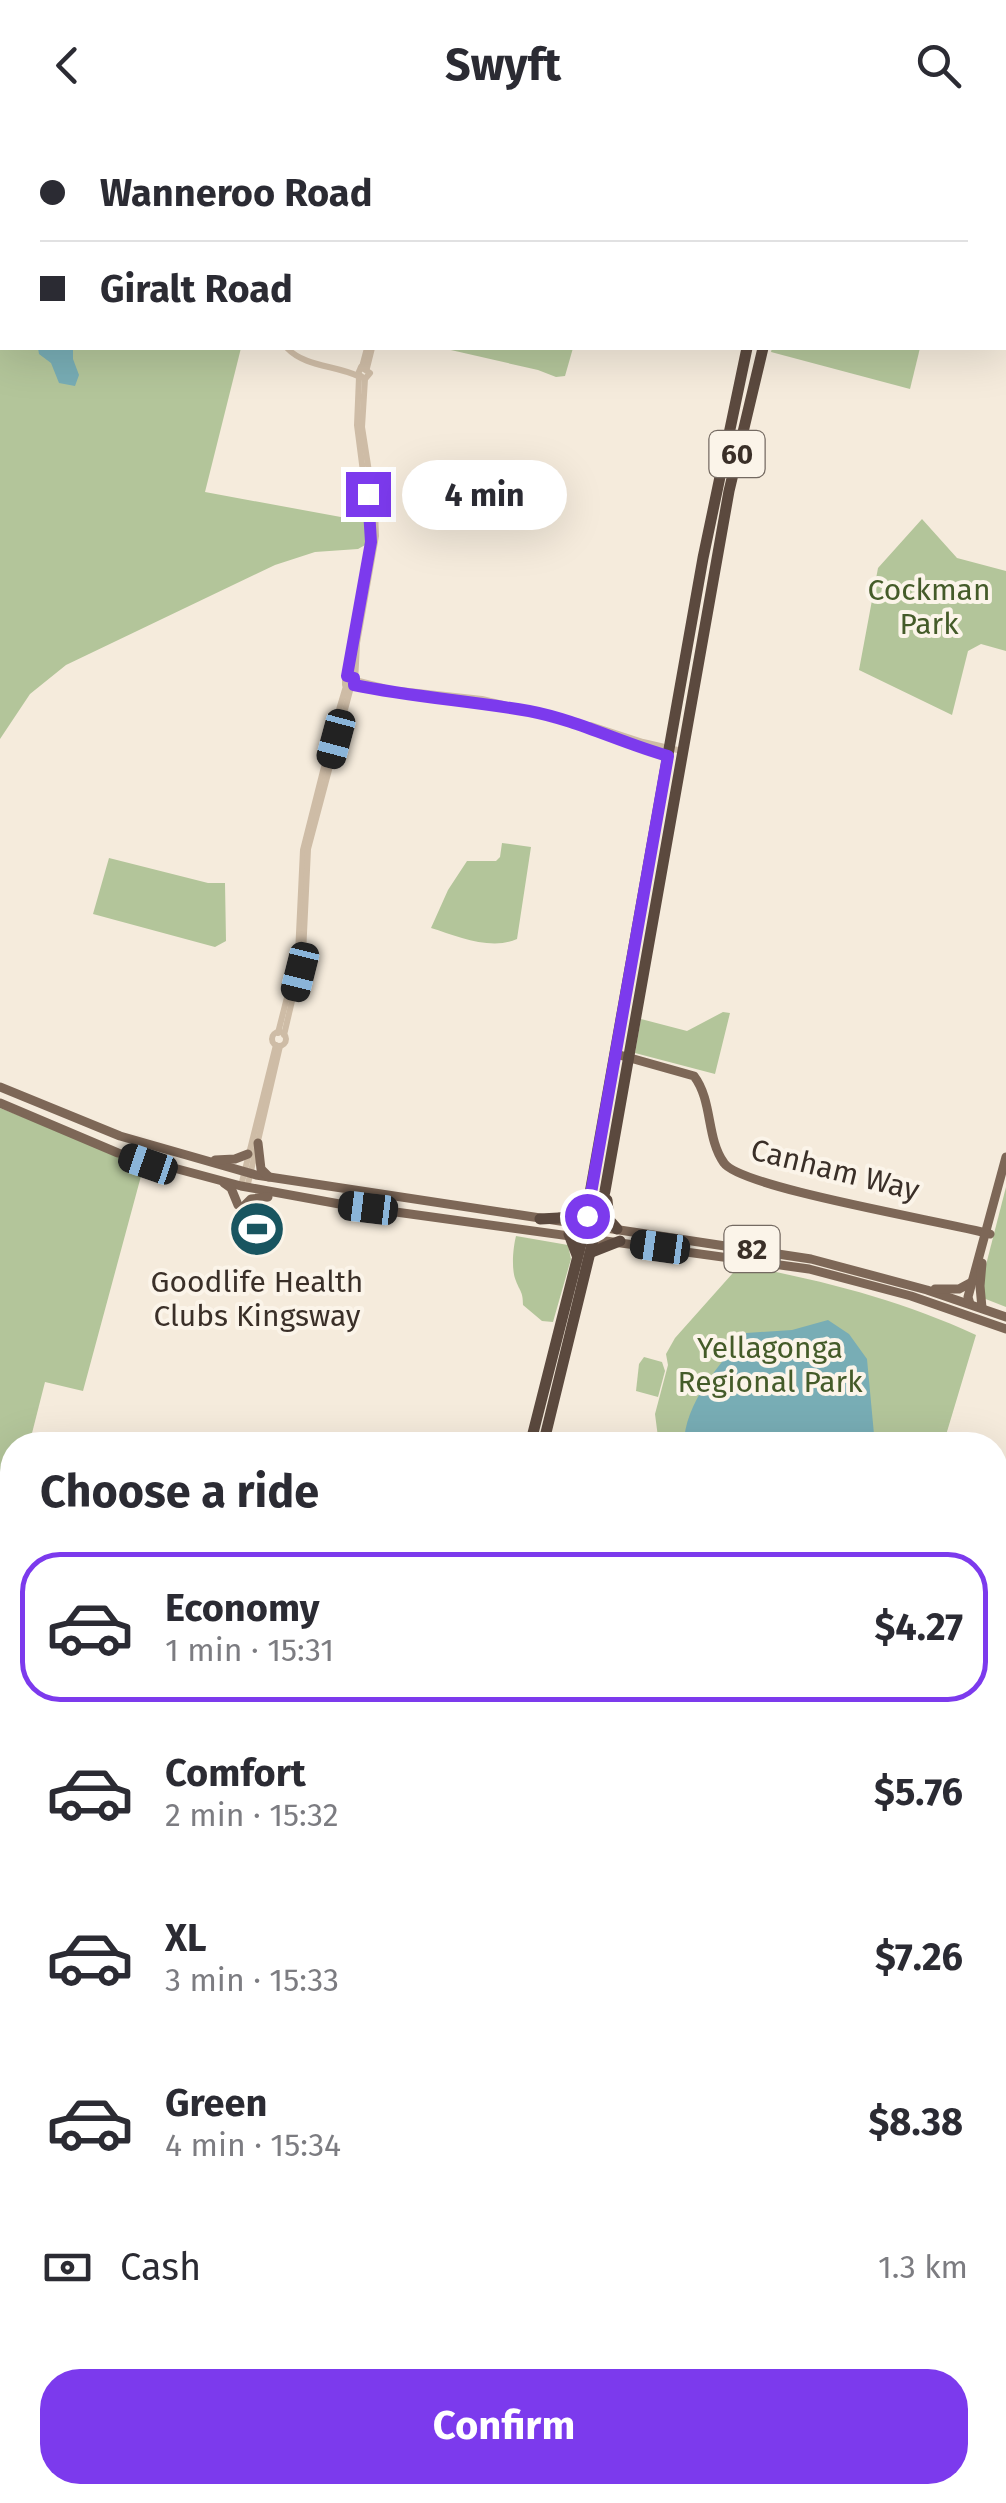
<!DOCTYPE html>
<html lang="en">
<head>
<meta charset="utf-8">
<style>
  body { margin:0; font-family:"Fira Sans",sans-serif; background:#f7f7f7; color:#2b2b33; height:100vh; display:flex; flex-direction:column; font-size:38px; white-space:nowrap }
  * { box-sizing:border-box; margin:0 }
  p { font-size:32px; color:#7c7c81 }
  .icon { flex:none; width:55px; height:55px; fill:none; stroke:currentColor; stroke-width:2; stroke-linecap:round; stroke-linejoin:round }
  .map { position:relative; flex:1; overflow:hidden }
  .panel { position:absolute; left:0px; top:1302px; width:1008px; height:1072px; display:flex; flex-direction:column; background:#fff; border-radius:40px 40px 0 0; box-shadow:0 10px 40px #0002 }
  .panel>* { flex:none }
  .top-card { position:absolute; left:0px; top:0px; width:1008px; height:220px; box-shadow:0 10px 40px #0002; display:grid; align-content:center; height:220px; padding:0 40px; background:#fff }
  .end { position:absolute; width:45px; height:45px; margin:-22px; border:12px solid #7c3aed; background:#fff; box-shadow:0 0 0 5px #fff }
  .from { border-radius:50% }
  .bubble { position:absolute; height:70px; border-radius:35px; background:#fff; box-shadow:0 10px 40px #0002; font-size:32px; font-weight:700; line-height:70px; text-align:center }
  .car { position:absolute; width:30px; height:60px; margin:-30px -15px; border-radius:12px; box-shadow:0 0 8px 2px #0007; background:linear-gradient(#222 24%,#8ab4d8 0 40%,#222 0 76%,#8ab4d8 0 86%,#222 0) }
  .top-card b { display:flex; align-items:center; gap:35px; height:95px; font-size:38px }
  .top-card b+b { border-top:2px solid #e1e1e2 }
  .top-card i { width:25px; height:25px; background:#2b2b33 }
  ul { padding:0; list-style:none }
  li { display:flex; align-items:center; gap:30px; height:150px; margin:0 20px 15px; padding:0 20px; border:5px solid transparent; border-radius:40px }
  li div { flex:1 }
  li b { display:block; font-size:38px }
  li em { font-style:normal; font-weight:700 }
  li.active { border-color:#7c3aed }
  li>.icon { width:90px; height:90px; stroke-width:1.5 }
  h2 { padding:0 40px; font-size:45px; line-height:120px }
  .pay { display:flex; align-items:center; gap:25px; height:110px; padding:0 40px; font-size:38px }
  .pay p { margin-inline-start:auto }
  .primary-button { display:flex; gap:20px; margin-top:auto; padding:20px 40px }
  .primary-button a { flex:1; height:115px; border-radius:40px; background:#7c3aed; color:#fff; font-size:40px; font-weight:700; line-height:115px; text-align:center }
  header { display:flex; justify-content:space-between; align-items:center; height:130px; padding:0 40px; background:#fff; font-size:45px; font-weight:700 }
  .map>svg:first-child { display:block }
</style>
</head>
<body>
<header><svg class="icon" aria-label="back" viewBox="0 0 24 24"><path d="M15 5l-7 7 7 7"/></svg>Swyft<svg class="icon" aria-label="search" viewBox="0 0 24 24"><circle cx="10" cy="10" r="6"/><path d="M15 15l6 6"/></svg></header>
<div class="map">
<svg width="1006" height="2373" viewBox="0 0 1006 2373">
  <rect width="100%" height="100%" fill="#f5ebdc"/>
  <g fill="#b3c59a">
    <polygon points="0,114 2,218 241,218 205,362 368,392 367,414 358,419 315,422 275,435 66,535 30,564 0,609"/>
    <polygon points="442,218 573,218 565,246 556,247 538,240"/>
    <polygon points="772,218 920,218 910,259 771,222"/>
    <polygon points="922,389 957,428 1006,441 1006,521 981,514 968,521 952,585 859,540 878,438"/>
    <path d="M502,713L531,717L517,809C491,821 457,806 431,798L448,760L467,731H496L500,727Z"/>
    <polygon points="109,728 208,753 225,753 226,811 215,817 93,784"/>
    <polygon points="723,882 730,883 715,944 635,923 641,889 687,901"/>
    <polygon points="0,978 144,1035 83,1261 45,1252 29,1315 12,1315 12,1384 0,1435"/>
    <polygon points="1006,1057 1006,1177 978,1166"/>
    <path d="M516,1106L568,1115L571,1129L553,1192L542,1191L523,1175C523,1161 520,1162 516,1151C511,1140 513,1118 516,1106Z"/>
    <path d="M740,1135C821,1150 901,1170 976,1205L943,1315H659L655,1284L668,1235L666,1224L675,1208Z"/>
    <polygon points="644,1227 662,1232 665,1241 658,1267 636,1261 639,1234"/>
    <polygon points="995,1431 1006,1437 1006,2373 612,2373 610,2363 995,2362"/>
    <polygon points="0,2110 12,2113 12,2164 0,2215"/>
  </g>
  <g fill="#78adb5">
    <polygon points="38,218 73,218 73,229 79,245 75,256 59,253 51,233 39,224"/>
    <path d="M828,1190L849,1204L867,1229L875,1315H684C684,1273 720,1234 746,1203L792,1200Z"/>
    <polygon points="995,1821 1006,1836 1006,2031 995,2034"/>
    <polygon points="791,2363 952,2363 958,2373 803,2373"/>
  </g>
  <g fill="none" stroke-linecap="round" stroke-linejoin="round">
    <g stroke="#cebca6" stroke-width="6">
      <polyline points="0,102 2,103"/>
      <path d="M287,218C305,237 335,235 358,246"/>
      <polyline points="362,237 367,218"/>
      <polyline points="367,238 372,218"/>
      <polyline points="347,546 371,404 357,295 359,247"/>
      <polyline points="354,547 345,547 345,555 351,557 355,553 357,513 376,406 375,380 362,297 365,249 370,243 361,237 358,244 365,249"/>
      <polyline points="355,550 383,557"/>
      <path d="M354,555C412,567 472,570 530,582C578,591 622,615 670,626"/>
      <polyline points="400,560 482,569 516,577"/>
      <polyline points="335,593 346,556"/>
      <polyline points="591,595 643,612 682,621"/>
      <circle cx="279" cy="909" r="7"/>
      <polyline points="278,903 298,824 303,720 327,625"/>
      <polyline points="284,905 303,824 308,719 351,557"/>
      <polyline points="241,1056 276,915"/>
      <polyline points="247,1058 280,916"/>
      <polyline points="0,1980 12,1983"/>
      <polyline points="0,2242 12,2192"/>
      <polyline points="0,2258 12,2276"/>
      <polyline points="80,2362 89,2373"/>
    </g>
    <g stroke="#7d6757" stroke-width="9">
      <polyline points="454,0 455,2"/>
      <polyline points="467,0 468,2"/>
      <polyline points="905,0 913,2"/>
      <polyline points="975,0 986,2"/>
      <polyline points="1005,8 1006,8"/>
      <polyline points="1005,29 1006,29"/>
      <path d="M616,924L694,946C713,971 706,1008 724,1033C741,1058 947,1092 990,1104"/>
      <polyline points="0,957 120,1006 256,1045 811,1129 927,1160 1006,1187"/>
      <polyline points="0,973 118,1023 241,1056 345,1075 809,1139 911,1166 1006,1199"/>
      <polyline points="258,1013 261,1039 269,1047"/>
      <polyline points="215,1030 235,1029 248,1024"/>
      <polyline points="224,1053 231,1058 238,1075"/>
      <polyline points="244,1076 251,1069 268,1067"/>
      <polyline points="935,1159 959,1159 972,1152"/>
      <polyline points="970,1174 968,1167 1006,1027"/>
      <polyline points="982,1178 980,1156 982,1133"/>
      <polyline points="0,1555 12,1559"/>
    </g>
    <g stroke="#5b493e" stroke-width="11">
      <polyline points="804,2 804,0"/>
      <polyline points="818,2 818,0"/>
      <polyline points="607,1070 609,1090 617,1099"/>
      <polyline points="540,1089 559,1088 588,1081"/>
      <polyline points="569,1104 577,1125"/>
      <polyline points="592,1122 620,1111"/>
      <polyline points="530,1315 581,1114 703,428 747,218"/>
      <polyline points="543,1315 605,1061 729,361 763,218"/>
      <polyline points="376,2362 378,2373"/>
      <polyline points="391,2362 393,2373"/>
    </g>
  </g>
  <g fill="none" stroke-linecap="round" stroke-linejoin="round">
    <path stroke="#7c3aed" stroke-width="12" d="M368,364L371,412L347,546L354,548V555C412,567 471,571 529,581C577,590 621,613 668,626L587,1086"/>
  </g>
  <defs>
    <g id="stadium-disc" transform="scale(2.875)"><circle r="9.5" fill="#195560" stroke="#fbf4e9"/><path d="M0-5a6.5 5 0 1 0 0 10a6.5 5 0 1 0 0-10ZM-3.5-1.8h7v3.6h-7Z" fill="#fff"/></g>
  </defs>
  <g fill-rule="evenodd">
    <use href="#stadium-disc" x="257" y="1099"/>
  </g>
  <g text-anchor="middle" stroke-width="8" stroke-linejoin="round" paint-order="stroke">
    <g fill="#fbf4e9" stroke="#746a62" stroke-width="2.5">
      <rect x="709.5" y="301" width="55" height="46" rx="8"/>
      <rect x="724.5" y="1096" width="55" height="46" rx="8"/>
    </g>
    <g font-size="28" font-weight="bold" fill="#3a2f28">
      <text x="737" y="334">60</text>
      <text x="752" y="1129">82</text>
    </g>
    <g font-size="30" fill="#445b29" stroke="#fbf4e9">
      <text x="929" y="470">Cockman<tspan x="929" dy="34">Park</tspan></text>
      <text x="770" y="1228">Yellagonga<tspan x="770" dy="34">Regional Park</tspan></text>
    </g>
    <g font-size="30" fill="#3a2f28" stroke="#fbf4e9">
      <text transform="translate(835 1040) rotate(14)" y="10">Canham Way</text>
    </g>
    <g font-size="30" fill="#3a2f28" stroke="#fbf4e9">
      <text x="257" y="1162">Goodlife Health<tspan x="257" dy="34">Clubs Kingsway</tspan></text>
    </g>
  </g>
</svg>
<i class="end from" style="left:587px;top:1086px"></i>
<i class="end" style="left:368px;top:364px"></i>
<div class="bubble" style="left:402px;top:330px;width:165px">4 min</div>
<i class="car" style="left:336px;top:609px;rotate:195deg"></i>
<i class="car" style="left:300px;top:842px;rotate:194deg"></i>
<i class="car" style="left:148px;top:1034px;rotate:289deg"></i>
<i class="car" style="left:368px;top:1078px;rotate:277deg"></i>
<i class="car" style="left:660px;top:1117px;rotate:278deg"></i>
<div class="top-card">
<b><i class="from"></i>Wanneroo Road</b>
<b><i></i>Giralt Road</b>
</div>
<section class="panel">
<h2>Choose a ride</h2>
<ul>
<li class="active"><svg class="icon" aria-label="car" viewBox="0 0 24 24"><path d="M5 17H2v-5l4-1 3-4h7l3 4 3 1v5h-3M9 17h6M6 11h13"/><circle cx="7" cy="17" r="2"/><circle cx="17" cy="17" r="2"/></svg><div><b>Economy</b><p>1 min · 15:31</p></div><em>$4.27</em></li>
<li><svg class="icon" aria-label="car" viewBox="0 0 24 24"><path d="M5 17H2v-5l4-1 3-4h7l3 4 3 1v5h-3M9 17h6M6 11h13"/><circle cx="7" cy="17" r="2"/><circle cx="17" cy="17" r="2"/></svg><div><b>Comfort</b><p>2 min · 15:32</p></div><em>$5.76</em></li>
<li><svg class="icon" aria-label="car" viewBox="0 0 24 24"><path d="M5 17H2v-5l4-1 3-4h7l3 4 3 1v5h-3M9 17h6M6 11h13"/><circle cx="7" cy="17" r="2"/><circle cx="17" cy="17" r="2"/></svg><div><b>XL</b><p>3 min · 15:33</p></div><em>$7.26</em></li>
<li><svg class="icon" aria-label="car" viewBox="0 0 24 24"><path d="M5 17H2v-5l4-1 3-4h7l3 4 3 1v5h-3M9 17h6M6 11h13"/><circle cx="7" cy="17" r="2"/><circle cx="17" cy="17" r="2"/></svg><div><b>Green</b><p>4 min · 15:34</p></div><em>$8.38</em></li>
</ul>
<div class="pay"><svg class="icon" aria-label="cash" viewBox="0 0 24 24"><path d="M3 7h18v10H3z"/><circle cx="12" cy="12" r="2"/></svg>Cash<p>1.3 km</p></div>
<div class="primary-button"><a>Confirm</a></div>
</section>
</div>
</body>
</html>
